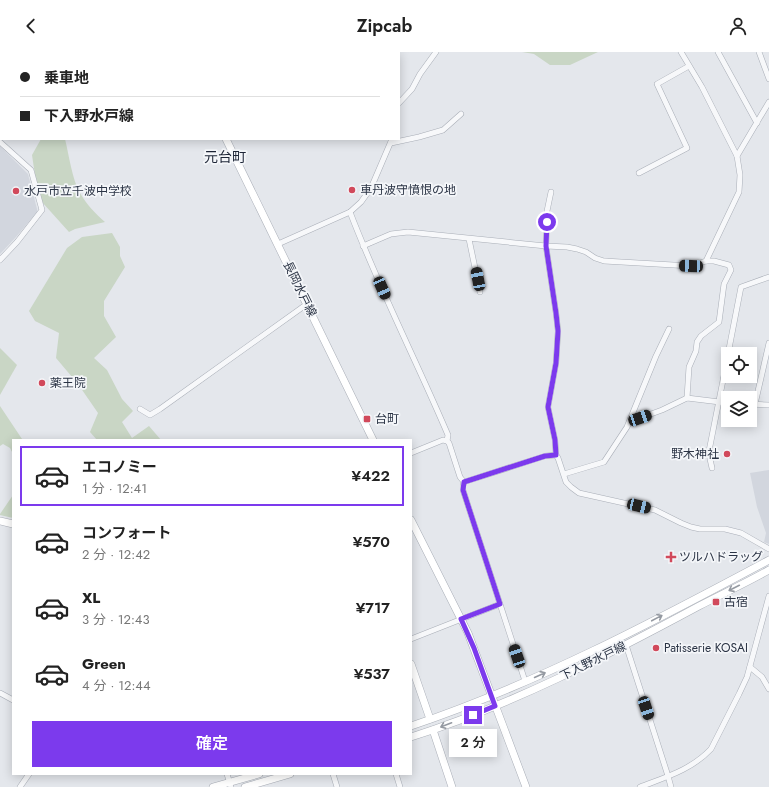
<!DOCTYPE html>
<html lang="ja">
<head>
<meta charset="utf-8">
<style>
  body { margin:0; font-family:Jost,"Noto Sans JP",sans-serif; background:#f6f6f6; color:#222; height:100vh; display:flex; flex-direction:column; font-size:15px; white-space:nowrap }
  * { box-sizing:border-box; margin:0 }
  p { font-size:13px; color:#767676 }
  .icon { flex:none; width:22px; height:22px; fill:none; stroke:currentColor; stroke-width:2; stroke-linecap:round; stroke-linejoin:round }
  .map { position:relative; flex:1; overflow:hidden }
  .drawer { position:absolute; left:12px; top:387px; width:400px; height:336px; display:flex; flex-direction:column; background:#fff; border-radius:0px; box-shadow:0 2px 10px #0003 }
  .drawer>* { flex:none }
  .top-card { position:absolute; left:0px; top:0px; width:400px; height:88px; box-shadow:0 2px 10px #0003; display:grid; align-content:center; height:88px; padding:0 20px; background:#fff }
  .fabs { position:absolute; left:721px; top:295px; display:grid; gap:8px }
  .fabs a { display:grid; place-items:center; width:36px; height:36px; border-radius:0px; background:#fff; box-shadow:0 2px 10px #0003; font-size:20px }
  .end { position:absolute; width:18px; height:18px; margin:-9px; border:5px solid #7c3aed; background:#fff; box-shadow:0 0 0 2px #fff }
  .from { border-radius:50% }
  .bubble { position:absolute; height:28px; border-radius:0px; background:#fff; box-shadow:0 2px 10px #0003; font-size:13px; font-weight:600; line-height:28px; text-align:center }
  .car { position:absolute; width:12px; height:24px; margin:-12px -6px; border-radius:5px; box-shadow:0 0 3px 1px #0007; background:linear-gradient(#222 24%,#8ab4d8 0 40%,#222 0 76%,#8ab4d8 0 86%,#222 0) }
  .top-card b { display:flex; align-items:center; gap:14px; height:38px; font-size:15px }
  .top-card b+b { border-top:1px solid #e0e0e0 }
  .top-card i { width:10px; height:10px; background:#222 }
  ul { padding:7px 0 0; list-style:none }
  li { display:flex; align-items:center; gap:12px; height:60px; margin:0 8px 6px; padding:0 12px; border:2px solid transparent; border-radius:0px }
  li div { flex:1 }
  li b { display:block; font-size:15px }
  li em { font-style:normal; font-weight:600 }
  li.on { border-color:#7c3aed }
  li>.icon { width:36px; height:36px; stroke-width:1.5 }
  .cta { display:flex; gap:8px; margin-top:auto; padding:8px 20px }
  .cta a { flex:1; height:46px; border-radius:0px; background:#7c3aed; color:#fff; font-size:16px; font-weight:600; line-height:46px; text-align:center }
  header { display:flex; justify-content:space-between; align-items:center; height:52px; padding:0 20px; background:#fff; font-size:18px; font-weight:600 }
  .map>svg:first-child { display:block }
</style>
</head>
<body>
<header><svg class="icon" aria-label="back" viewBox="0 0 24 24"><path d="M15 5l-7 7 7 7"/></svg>Zipcab<svg class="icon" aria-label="person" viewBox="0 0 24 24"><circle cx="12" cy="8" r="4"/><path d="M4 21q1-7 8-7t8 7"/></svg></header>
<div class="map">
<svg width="769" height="735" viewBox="0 0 769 735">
  <rect width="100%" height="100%" fill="#e4e7ec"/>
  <g fill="#d2d6de">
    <polygon points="0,94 28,122 37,157 37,160 16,185 0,202"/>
    <polygon points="769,418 769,492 764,490 766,481 757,455 750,421"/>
  </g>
  <g fill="#c9d6c5">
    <polygon points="522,0 598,0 570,13 550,13 534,2"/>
    <path d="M41,87H65C69,103 72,127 80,141C86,152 96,162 105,170L75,177L69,180L42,150L36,130L32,103Z"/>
    <polygon points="112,181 120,195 120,204 125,215 104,249 104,264 116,285 94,306 107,318 122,347 133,359 122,370 132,386 149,374 161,388 97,388 90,380 98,361 78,332 56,306 59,281 35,269 29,259 67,196 82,185"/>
    <polygon points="0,296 17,313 0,343"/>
    <polygon points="0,354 22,387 26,388 13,388 13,402 10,396 3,392 0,394"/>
    <polygon points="13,443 13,466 0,463 0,462"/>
  </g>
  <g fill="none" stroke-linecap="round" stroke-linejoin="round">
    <g stroke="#a9aeb7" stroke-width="6">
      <g id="street">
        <polyline points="681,0 702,35 737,104 740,123 739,140 706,209"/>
        <polyline points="718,0 757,71"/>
        <polyline points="759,0 769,27"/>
        <polyline points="399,51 412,37 420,22 436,0"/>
        <polyline points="0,90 31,118 42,158 17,190 0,208"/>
        <polyline points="391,91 419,85 443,78 461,62"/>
        <polyline points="737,104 769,50"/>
        <polyline points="639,121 687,96 657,32 689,14"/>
        <polyline points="551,140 547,159 546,194 556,261 558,279 556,311 548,355 555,388 556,403"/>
        <path d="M350,160C379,236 416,308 448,383L447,389"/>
        <polyline points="469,187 480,240"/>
        <polyline points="278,192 350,160 361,150 371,136 392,87"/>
        <polyline points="363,194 391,182 408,180 546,194 567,195 577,197 586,200 595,206 604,209 691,214 706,209 714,209 729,213 731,218 724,232 719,270 701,284 697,290 696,299 689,315 687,346"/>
        <polyline points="728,302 741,235 769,225"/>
        <polyline points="750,352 769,353"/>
        <polyline points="755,352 769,291"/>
        <polyline points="140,357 150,363 160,357 307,252"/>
        <polyline points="631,367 640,366 662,358 687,346 728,351"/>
        <polyline points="411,401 443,388 447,389 449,391 460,425 464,430 545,404 556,403 558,406 566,430 571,435 579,441 655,458 681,471 691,475 700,477 725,477 741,481 769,497"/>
        <polyline points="712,416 710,407 709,399 728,303"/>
        <polyline points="564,422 604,410 627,375 656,304 669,277"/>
        <polyline points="464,430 463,434 463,438 525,629"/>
        <polyline points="411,587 500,552"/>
        <polyline points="626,593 668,724 671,735"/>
        <polyline points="750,615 762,625 769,637"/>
        <polyline points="0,641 13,648"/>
        <polyline points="227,722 231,735"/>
        <polyline points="333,722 337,735"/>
        <polyline points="396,722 400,735"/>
        <polyline points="20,735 29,722"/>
        <path d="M640,735C666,725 691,718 711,697L739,642L747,625L769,544"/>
      </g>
    </g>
    <g stroke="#a9aeb7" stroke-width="8">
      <g id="secondary">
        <polyline points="183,0 184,1"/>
        <polyline points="226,87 373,388"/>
        <polyline points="411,468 468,581 526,735"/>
        <polyline points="0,469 13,472"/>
        <polyline points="411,612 430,667"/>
        <path d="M411,674C536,632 653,570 769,508"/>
        <polyline points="433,678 452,735"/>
        <path d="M411,685C512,653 606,604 699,554C722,542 746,531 769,518"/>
        <polyline points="213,735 259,722"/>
        <polyline points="245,735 290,722"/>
      </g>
    </g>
    <use href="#street" stroke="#f7f8fa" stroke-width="5"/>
    <use href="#secondary" stroke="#fff" stroke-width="7"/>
  </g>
  <defs><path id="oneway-shaft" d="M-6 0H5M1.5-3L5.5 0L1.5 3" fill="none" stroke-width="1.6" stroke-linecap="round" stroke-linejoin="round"/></defs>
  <g stroke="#959aa2">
    <use href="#oneway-shaft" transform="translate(734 536) rotate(153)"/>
    <use href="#oneway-shaft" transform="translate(657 566) rotate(-28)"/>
    <use href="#oneway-shaft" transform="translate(540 623) rotate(-24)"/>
    <use href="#oneway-shaft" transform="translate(446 673) rotate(159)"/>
  </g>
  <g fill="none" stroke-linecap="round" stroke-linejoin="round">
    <polyline stroke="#7c3aed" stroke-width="5" points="473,663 495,654 474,596 461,567 500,552 463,438 464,430 545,404 556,403 555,388 548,355 556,311 558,279 556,261 546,194 547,170"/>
  </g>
  <g fill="#d1495b" stroke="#f4f6f9" stroke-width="1.5">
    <circle cx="352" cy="138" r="4"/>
    <circle cx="16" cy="139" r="4"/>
    <circle cx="42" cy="331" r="4"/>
    <rect x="363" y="363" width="8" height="8" rx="2"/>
    <circle cx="727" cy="402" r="4"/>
    <path d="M669 499h4v4h4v4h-4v4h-4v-4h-4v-4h4z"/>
    <rect x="712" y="546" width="8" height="8" rx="2"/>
    <circle cx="656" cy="596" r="4"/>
  </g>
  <g text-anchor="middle" stroke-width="3.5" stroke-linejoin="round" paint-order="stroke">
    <g font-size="12" fill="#2b3445" stroke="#f4f6f9" text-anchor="start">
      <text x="360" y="142">車丹波守憤恨の地</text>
      <text x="24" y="143">水戸市立千波中学校</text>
      <text x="50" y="335">薬王院</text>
      <text x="375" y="371">台町</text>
      <text x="719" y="406" text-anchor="end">野木神社</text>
      <text x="679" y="509">ツルハドラッグ</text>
      <text x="724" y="554">古宿</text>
      <text x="664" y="600">Patisserie KOSAI</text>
    </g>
    <g font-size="12" fill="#2b3445" stroke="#f4f6f9">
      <text transform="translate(300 237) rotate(64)" y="4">長岡水戸線</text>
      <text transform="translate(593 609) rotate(-26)" y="4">下入野水戸線</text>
    </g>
    <g font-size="14" fill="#1d2536" stroke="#f4f6f9">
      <text x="225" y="110">元台町</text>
    </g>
  </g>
</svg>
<div class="fabs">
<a><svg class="icon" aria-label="locate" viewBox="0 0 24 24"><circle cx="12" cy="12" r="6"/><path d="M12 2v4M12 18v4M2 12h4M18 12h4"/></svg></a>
<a><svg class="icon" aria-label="layers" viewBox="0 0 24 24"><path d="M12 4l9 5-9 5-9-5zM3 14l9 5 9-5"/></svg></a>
</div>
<i class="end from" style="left:547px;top:170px"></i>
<i class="end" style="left:473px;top:663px"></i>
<div class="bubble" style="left:449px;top:677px;width:48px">2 分</div>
<i class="car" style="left:691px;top:214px;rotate:272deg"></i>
<i class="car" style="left:478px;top:227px;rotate:349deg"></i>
<i class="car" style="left:382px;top:236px;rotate:156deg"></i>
<i class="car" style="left:640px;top:366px;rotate:71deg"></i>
<i class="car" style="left:639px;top:454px;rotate:103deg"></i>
<i class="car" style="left:517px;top:604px;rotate:341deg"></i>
<i class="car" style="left:646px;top:656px;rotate:162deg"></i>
<div class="top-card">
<b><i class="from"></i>乗車地</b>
<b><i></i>下入野水戸線</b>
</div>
<section class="drawer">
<ul>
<li class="on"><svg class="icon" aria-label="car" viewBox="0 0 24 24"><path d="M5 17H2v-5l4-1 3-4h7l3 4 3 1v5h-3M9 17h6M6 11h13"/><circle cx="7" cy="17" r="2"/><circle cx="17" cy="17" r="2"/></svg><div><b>エコノミー</b><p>1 分 · 12:41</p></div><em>¥422</em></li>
<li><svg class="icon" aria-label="car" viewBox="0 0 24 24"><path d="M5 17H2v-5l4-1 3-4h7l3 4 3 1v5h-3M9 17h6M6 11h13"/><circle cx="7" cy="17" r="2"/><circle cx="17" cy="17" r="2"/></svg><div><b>コンフォート</b><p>2 分 · 12:42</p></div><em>¥570</em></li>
<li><svg class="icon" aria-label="car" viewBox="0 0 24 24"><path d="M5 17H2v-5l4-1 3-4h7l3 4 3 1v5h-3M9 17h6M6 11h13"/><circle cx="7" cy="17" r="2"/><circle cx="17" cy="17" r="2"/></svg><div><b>XL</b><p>3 分 · 12:43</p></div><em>¥717</em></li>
<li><svg class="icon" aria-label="car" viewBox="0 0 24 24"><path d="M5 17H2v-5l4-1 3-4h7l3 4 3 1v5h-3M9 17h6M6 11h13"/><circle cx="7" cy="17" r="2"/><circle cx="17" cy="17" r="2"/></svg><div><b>Green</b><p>4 分 · 12:44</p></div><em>¥537</em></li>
</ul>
<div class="cta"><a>確定</a></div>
</section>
</div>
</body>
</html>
